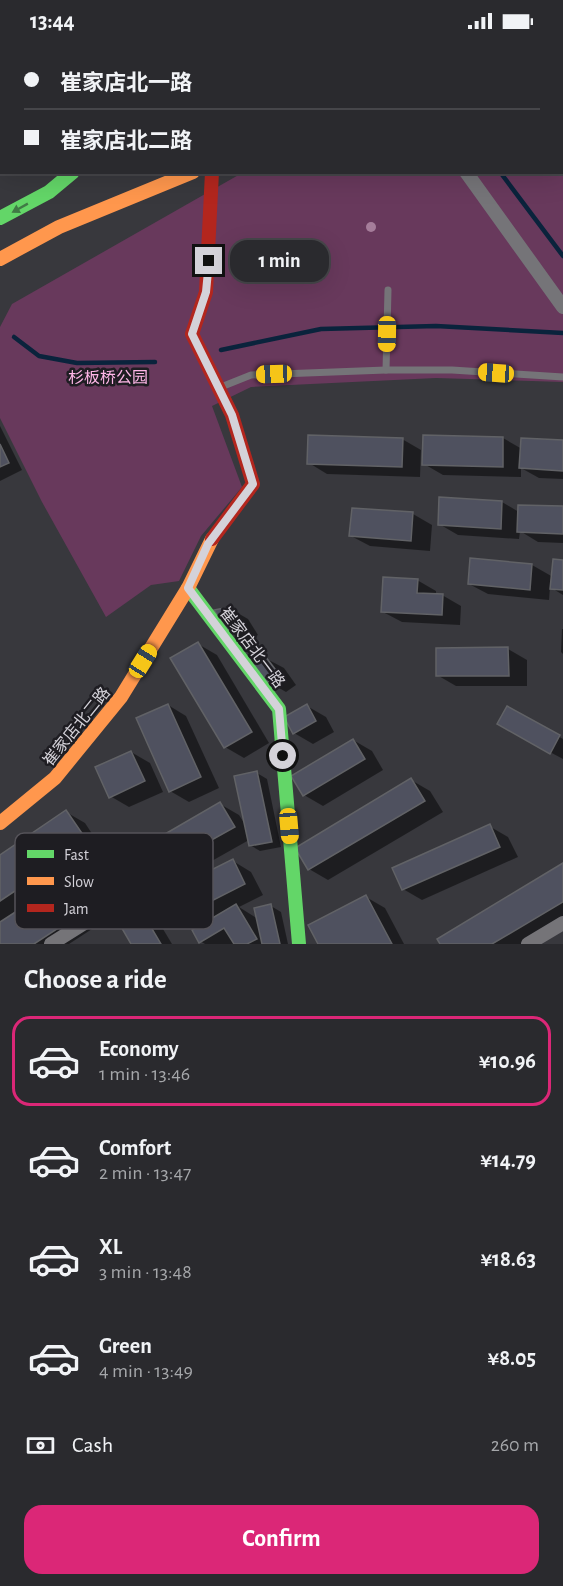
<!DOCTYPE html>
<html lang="en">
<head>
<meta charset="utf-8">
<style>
  body { margin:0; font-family:"Alegreya Sans","Noto Sans SC",sans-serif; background:#36363a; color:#f1f3f6; height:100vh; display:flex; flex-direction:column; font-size:22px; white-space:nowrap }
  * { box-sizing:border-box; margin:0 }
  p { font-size:20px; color:#a5a7aa }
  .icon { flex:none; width:33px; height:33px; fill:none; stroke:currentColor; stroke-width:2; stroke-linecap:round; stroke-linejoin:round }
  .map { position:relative; height:902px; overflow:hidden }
  .drawer { display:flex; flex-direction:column; background:#2a2a2e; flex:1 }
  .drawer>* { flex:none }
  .guide { position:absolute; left:0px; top:0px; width:564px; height:132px; box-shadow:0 6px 24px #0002,0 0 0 2px #46464a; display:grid; align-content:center; height:132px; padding:0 24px; background:#2a2a2e }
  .end { position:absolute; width:27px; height:27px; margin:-14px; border:8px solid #d4d2d9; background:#111; box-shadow:0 0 0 3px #111 }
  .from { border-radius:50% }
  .bubble { position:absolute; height:42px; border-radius:18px; background:#2a2a2e; box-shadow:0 6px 24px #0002,0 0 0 2px #46464a; font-size:20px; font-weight:600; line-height:42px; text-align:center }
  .car { position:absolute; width:18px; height:36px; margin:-18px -9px; border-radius:8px; box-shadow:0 0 4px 2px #0007; background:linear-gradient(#f5c518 24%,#345 0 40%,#f5c518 0 76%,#345 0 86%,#f5c518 0) }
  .guide b { display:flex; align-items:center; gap:21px; height:57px; font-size:22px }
  .guide b+b { border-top:2px solid #46464a }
  .guide i { width:15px; height:15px; background:#f1f3f6 }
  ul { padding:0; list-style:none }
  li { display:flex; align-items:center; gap:18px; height:90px; margin:0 12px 9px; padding:0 12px; border:3px solid transparent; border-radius:18px }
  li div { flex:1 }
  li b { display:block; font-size:22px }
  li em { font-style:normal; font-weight:600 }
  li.on { border-color:#db2777 }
  li>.icon { width:54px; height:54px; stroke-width:1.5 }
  h2 { padding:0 24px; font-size:27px; line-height:72px }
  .pay { display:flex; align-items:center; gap:15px; height:66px; padding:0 24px; font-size:22px }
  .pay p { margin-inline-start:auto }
  .primary-button { display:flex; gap:12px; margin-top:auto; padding:12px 24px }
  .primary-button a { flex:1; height:69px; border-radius:18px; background:#db2777; color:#fff; font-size:24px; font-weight:600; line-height:69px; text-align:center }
  .status { display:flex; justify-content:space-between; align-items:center; height:42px; padding:0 30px; background:#2a2a2e; direction:ltr }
  .status svg { height:16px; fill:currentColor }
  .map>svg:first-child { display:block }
</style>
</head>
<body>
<div class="status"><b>13:44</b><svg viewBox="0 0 49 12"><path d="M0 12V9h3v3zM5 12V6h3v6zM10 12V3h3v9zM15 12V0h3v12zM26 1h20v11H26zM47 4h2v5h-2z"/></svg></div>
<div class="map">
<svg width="563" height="902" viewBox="0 0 563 902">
  <rect width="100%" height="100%" fill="#38383d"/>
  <polygon fill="#68395c" points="469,0 563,0 563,340 436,336 251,345 212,364 242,445 201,494 179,539 151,543 106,575 42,460 0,376 0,285 12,262 242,131 562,130 562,2 467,1"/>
  <g fill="#0007">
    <polygon points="0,384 22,428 0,439"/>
    <polygon points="425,394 503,396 522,407 563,400 563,437 539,436 521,426 521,435 443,433 424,422"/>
    <polygon points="402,397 421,408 420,435 327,432 309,421"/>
    <polygon points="502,460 519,470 563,466 563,501 538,500 520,489 519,497 458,493 439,482"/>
    <polygon points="413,472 432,483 430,509 370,504 351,494"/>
    <polygon points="563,520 563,553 550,545 549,558 488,552 469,542 532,523 553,535"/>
    <polygon points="417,538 436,549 436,553 442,553 461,564 460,583 402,580 383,570"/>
    <polygon points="229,566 248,577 258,593 247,599 228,588"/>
    <polygon points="562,587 563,587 563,612 561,610"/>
    <polygon points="198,602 217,613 269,701 244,716 225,705"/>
    <polygon points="508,607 527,618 527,644 456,644 437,633"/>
    <polygon points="265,616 284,626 296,643 286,650 267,639"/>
    <polygon points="168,663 186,674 219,746 189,760 170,749"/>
    <polygon points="307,664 326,675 334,690 313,702 294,691"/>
    <polygon points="508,666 563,697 563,717 518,693"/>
    <polygon points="353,698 372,709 383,728 323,764 304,753"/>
    <polygon points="131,710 150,721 163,750 129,765 110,754"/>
    <polygon points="257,731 267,737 281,805 260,809 250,803 249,798 194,829 175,818 220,762 239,773 246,784"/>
    <polygon points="411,738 430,749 443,770 328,838 309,827 297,806"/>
    <polygon points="66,770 85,781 106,813 114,808 133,818 152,848 69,902 0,902 0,815"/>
    <polygon points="489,784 508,795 518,815 422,858 403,847"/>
    <polygon points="233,819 251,830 263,853 239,865 258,877 271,864 281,870 288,902 205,902 200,899 202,884 183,873"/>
    <polygon points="563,823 563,881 528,902 442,902"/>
    <polygon points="366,855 385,866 404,902 320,902"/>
    <polygon points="142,871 160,882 172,902 133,902"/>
  </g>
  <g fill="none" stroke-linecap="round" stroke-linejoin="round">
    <g stroke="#0a233c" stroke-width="4.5">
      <polyline points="500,130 563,214"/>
      <polyline points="14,295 39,314 77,321 155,320"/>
      <polyline points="221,308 321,287 436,284 563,291"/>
    </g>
  </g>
  <g fill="#4f515f" stroke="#616266" stroke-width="1.5">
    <polygon points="308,393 403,396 402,425 307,422"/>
    <polygon points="423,393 503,395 503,425 422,423"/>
    <polygon points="521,396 563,398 563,429 519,426"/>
    <polygon points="0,402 9,421 0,425"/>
    <polygon points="439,455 502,459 501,487 438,483"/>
    <polygon points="518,463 563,464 563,492 517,490"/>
    <polygon points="352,466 413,470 411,499 349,494"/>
    <polygon points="470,516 532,522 530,548 468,542"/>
    <polygon points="553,517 563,518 563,548 550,547"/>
    <polygon points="383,535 418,537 417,551 443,552 442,573 381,570"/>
    <polygon points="229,565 240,582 227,589 214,568"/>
    <polygon points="198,600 252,690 224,706 170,616"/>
    <polygon points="508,605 509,634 436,634 436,606"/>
    <polygon points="265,614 279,632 266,641 253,623"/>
    <polygon points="168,662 201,735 169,750 136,676"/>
    <polygon points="307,662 316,679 293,692 284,675"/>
    <polygon points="507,664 560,693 550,712 497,682"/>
    <polygon points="353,697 365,717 303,754 291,734"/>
    <polygon points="131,709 145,739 109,756 95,725"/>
    <polygon points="257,729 272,800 249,804 234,734"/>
    <polygon points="411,736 425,759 308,828 295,806"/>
    <polygon points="220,760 235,785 174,819 153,799"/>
    <polygon points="66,768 88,800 0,859 0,813"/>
    <polygon points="490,782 500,805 402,848 392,826"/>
    <polygon points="114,806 135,836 34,902 0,902 0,880"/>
    <polygon points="233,817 245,842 182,874 169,849"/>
    <polygon points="563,821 563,860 492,902 440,902 437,897"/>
    <polygon points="366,853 392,902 318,902 308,883"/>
    <polygon points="236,862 257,897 247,902 234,902 224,886 199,901 192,888"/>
    <polygon points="271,862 280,902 262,902 254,866"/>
    <polygon points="142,870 161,902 131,902 120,883"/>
  </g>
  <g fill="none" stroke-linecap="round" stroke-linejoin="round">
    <g stroke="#757478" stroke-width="7">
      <polyline points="386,328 388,248"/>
      <polyline points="221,345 251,333 386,328 452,328 563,335"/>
    </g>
    <g stroke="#757478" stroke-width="14">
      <polyline points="466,130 563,265"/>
      <polyline points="51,902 164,831"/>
      <polyline points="528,902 563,881"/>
    </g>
    <g stroke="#63d668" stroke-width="14">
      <polyline points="0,176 49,150 73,130"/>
      <polyline points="188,546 279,667 299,902"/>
    </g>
    <g stroke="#ff974d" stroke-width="14">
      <polyline points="258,2 260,0"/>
      <polyline points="321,2 323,0"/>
      <polyline points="0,217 59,185 193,130"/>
      <polyline points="0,781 55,736 121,655 188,546 212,497"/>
    </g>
    <g stroke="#b3261e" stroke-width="14">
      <polyline points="380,2 382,0"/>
      <polyline points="428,2 431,0"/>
      <polyline points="212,497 253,442 232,373 192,292 206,250 212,130"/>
    </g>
  </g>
  <circle fill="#a57d9a" cx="371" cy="185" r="5"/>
  <defs><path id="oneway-solid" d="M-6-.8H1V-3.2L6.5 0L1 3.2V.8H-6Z" transform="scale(1.5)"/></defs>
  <use fill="#407a45" href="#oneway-solid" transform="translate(20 166) rotate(151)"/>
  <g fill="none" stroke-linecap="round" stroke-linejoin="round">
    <polyline stroke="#d4d2d9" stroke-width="8" points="209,219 206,250 192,292 232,373 253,442 208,502 188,546 279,667 283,714"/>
  </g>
  <g text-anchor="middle" stroke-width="5" stroke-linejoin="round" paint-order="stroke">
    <g font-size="16" fill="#feb6e7" stroke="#1e1d22">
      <text x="108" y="341">杉板桥公园</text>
    </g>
    <g font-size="16" fill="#d4d2d9" stroke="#1e1d22">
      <text transform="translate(253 605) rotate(53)" y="6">崔家店北一路</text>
      <text transform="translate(76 684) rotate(-51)" y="6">崔家店北二路</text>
    </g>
  </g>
  <rect x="15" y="791" width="198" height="96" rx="9" fill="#1e1d22" stroke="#555359" stroke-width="1.5"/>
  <rect x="27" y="808" width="27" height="8" fill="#63d668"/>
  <rect x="27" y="835" width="27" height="8" fill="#ff974d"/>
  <rect x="27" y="862" width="27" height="8" fill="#b3261e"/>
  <g font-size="16" fill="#d4d2d9">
    <text x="64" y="818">Fast</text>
    <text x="64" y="845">Slow</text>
    <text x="64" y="872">Jam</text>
  </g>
</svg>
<i class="end from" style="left:283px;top:714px"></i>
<i class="end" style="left:209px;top:219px"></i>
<div class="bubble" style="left:230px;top:198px;width:99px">1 min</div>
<i class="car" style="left:387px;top:292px;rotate:181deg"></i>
<i class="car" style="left:496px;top:331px;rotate:274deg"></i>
<i class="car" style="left:274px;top:332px;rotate:268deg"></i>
<i class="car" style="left:143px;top:619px;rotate:32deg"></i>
<i class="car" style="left:289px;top:784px;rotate:175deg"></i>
<div class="guide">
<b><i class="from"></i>崔家店北一路</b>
<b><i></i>崔家店北二路</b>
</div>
</div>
<section class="drawer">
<h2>Choose a ride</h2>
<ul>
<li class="on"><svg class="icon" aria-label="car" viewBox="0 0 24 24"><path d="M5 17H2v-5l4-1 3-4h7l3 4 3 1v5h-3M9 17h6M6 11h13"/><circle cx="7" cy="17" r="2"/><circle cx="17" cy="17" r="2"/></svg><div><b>Economy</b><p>1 min · 13:46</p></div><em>¥10.96</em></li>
<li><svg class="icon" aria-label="car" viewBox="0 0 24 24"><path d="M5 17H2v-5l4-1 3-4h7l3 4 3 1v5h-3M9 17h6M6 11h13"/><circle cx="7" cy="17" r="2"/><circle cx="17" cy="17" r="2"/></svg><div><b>Comfort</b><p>2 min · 13:47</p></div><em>¥14.79</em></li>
<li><svg class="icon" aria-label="car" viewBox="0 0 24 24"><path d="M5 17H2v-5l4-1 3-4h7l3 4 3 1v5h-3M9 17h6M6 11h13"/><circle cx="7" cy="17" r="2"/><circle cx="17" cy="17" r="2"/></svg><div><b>XL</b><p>3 min · 13:48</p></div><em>¥18.63</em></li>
<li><svg class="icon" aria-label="car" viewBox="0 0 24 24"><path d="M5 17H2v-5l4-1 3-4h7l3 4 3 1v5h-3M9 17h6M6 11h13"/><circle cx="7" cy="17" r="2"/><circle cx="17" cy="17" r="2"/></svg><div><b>Green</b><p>4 min · 13:49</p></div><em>¥8.05</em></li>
</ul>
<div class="pay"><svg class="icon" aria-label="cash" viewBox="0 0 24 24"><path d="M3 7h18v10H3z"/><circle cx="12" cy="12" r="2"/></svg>Cash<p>260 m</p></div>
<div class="primary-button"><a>Confirm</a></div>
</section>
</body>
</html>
